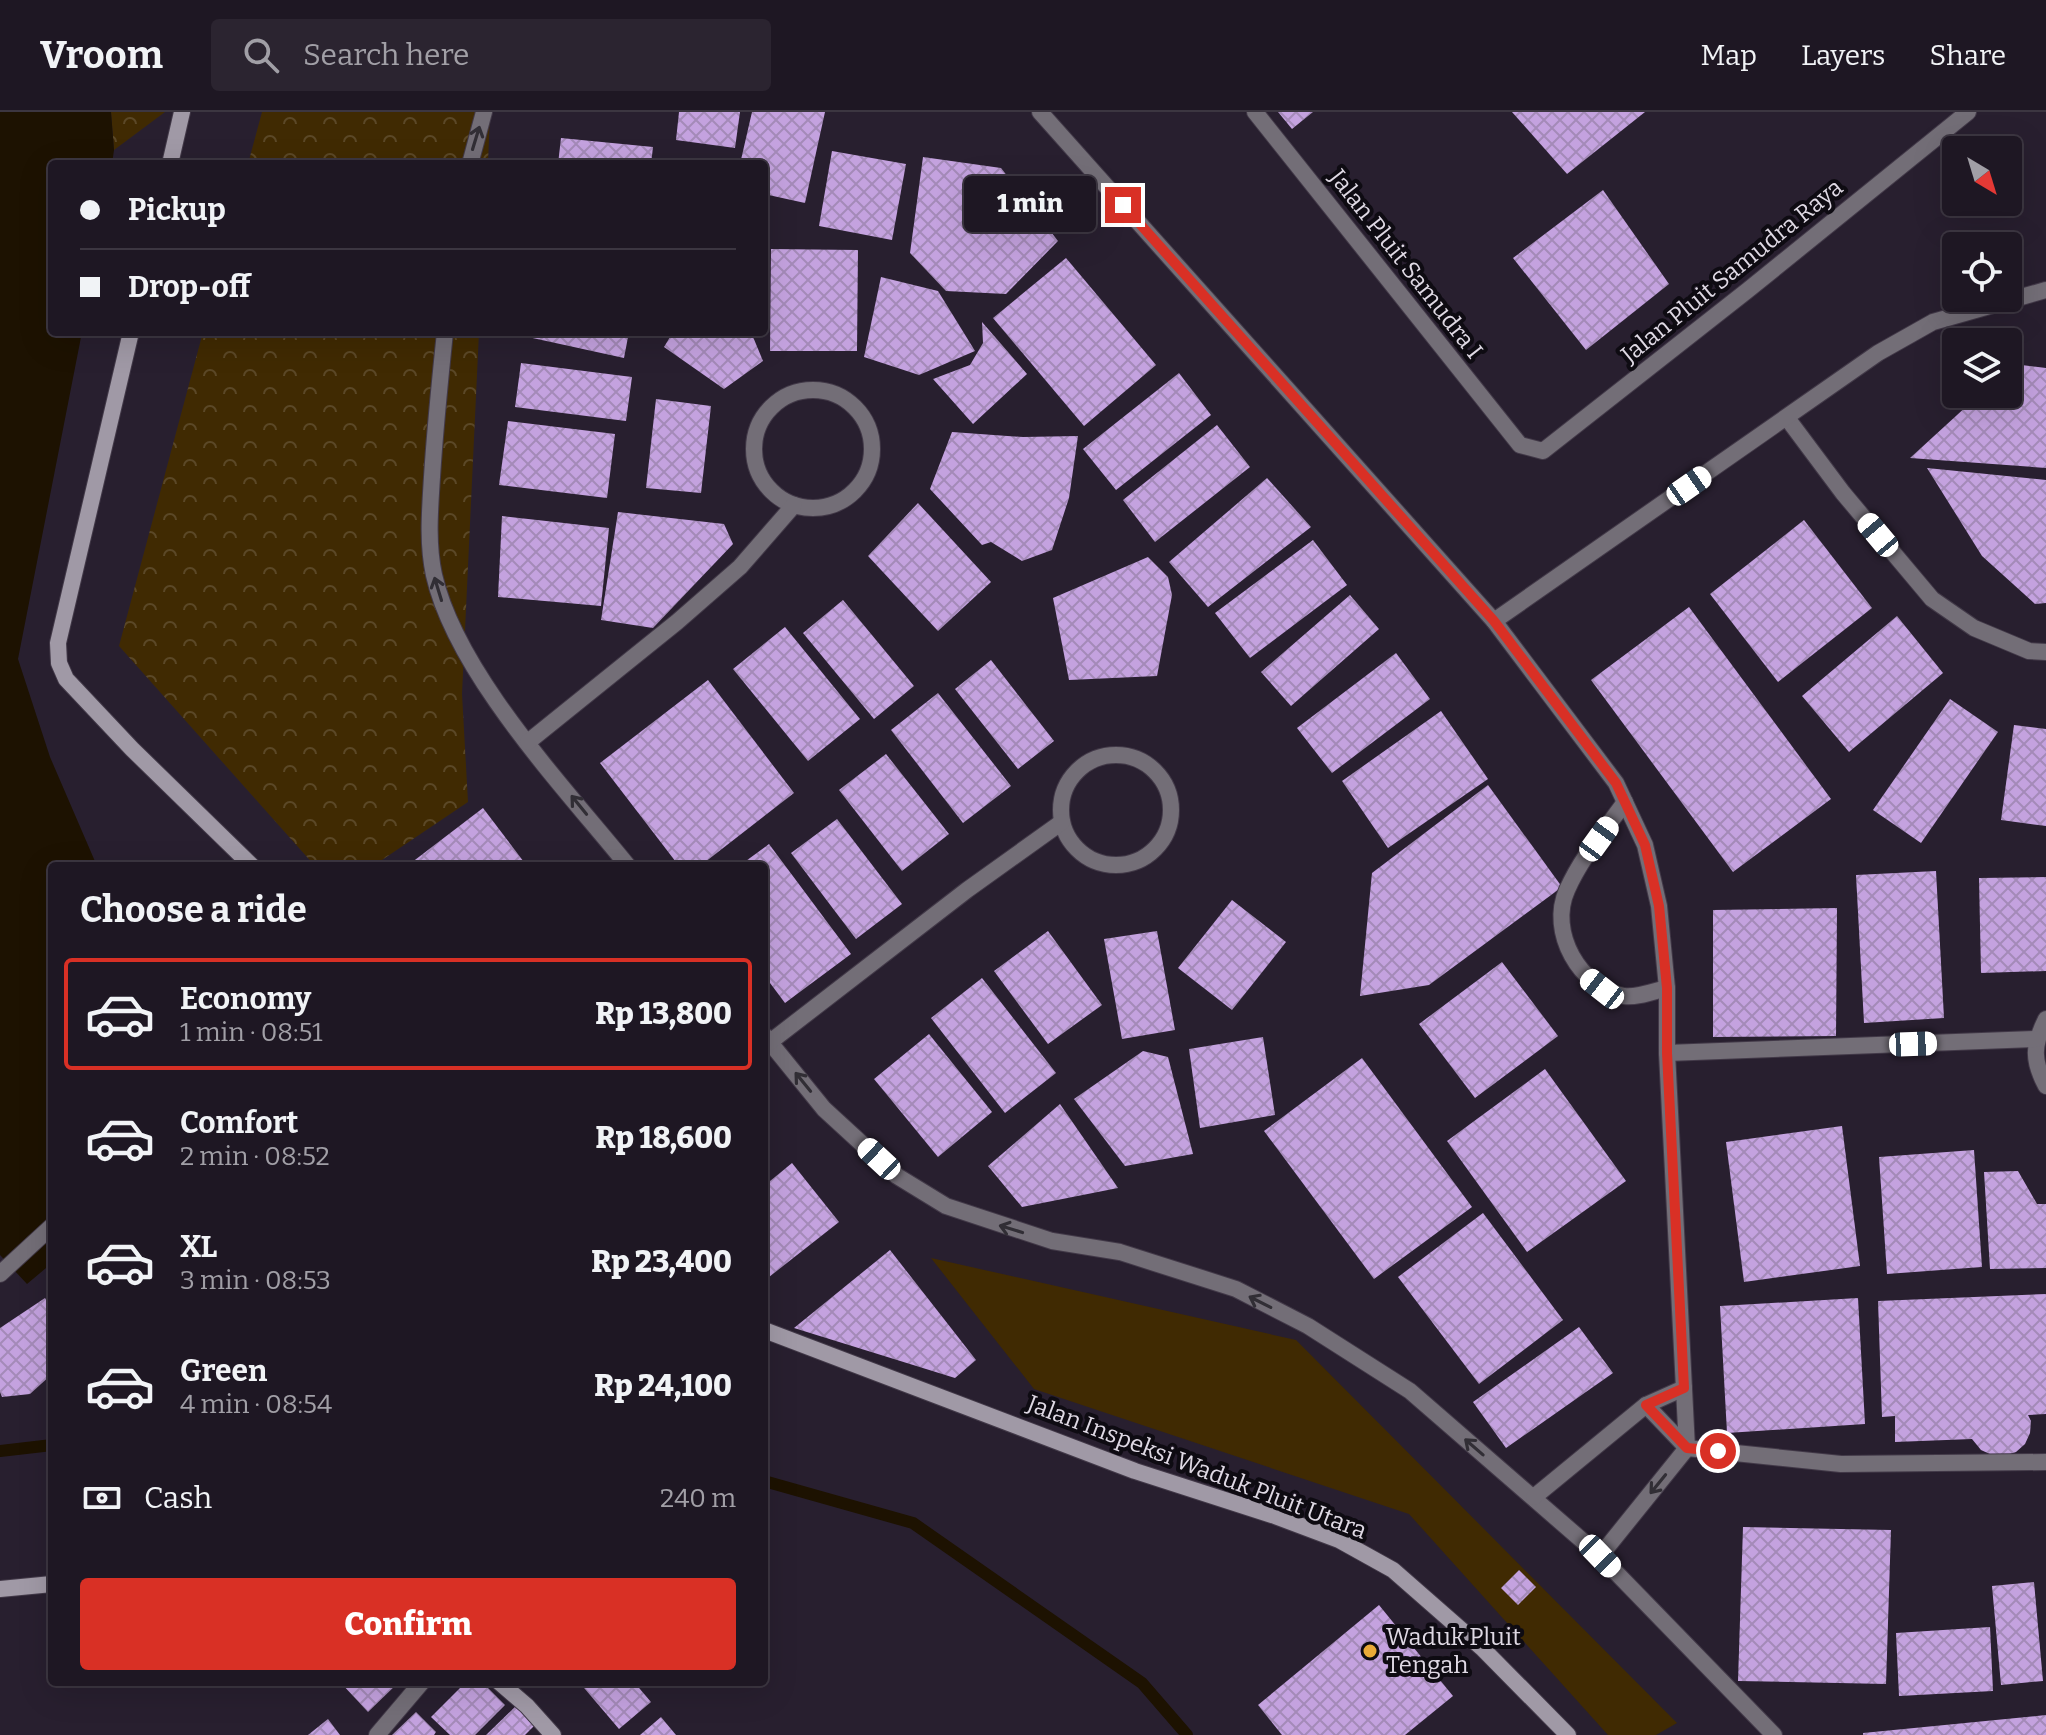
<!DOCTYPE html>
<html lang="en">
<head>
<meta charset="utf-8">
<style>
  body { margin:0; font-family:Bitter,serif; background:#2b2430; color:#f1f3f6; height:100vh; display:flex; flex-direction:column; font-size:30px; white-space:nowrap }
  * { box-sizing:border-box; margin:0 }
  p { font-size:26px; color:#a19fa6 }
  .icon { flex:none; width:44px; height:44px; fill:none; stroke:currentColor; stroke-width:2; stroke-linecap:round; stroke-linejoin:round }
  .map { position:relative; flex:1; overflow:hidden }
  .sheet { position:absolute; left:48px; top:750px; width:720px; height:824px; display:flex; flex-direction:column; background:#1e1723; border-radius:8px; box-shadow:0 8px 32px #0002,0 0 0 2px #3c3641 }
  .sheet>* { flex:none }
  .banner { position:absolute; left:48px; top:48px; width:720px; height:176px; border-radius:8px; box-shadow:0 8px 32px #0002,0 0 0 2px #3c3641; display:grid; align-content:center; height:176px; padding:0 32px; background:#1e1723 }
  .needle { width:52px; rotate:142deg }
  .tools { position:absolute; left:1942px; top:24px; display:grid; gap:16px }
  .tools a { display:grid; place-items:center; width:80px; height:80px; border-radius:8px; background:#1e1723; box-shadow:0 8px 32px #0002,0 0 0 2px #3c3641; font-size:40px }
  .end { position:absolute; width:36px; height:36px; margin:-18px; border:10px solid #d93025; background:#fff; box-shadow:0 0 0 4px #fff }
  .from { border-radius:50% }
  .bubble { position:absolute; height:56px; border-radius:8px; background:#1e1723; box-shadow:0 8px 32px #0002,0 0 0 2px #3c3641; font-size:26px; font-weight:800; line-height:56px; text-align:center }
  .car { position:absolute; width:24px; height:48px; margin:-24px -12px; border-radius:10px; box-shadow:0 0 6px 2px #0007; background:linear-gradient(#fff 24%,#345 0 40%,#fff 0 76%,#345 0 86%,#fff 0) }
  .banner b { display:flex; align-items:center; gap:28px; height:76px; font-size:30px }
  .banner b+b { border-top:2px solid #3c3641 }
  .banner i { width:20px; height:20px; background:#f1f3f6 }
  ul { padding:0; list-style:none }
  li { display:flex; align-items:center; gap:24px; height:112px; margin:0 16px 12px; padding:0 16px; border:4px solid transparent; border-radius:8px }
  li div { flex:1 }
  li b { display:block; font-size:30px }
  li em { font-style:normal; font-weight:800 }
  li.current { border-color:#d93025 }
  li>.icon { width:72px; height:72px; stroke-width:1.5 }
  h2 { padding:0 32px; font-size:36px; line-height:96px }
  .pay { display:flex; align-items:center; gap:20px; height:88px; padding:0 32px; font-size:30px }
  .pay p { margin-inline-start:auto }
  .cta { display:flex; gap:16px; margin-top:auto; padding:16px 32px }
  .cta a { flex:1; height:92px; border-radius:8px; background:#d93025; color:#fff; font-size:32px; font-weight:800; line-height:92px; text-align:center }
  header { display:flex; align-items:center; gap:48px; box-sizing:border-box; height:112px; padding:0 40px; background:#1e1723; border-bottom:2px solid #3c3641 }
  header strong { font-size:38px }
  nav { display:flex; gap:44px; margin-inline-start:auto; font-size:28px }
  .search { width:560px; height:72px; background:#2b2430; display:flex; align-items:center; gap:20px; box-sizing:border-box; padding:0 28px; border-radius:8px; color:#a19fa6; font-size:30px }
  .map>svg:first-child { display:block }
</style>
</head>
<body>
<header>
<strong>Vroom</strong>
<div class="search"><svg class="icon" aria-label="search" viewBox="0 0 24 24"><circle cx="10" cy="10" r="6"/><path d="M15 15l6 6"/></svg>Search here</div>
<nav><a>Map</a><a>Layers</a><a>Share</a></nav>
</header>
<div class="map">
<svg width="2046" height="1623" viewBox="0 0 2046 1623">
  <defs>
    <pattern id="park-crowns" width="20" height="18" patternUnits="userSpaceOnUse" patternTransform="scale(2)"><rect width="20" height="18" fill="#402a02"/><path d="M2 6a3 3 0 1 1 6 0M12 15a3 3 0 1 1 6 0" fill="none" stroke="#5b4827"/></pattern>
    <pattern id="building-cross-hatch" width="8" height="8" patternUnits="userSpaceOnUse" patternTransform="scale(2)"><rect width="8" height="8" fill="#c4a2df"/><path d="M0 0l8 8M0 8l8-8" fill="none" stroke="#a48ab8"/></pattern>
  </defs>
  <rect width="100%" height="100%" fill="#281f2f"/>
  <polygon fill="#402a02" points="931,1146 1296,1228 1677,1611 1656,1623 1608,1623 1409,1402 1034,1277"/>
  <g fill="url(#park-crowns)">
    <polygon points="111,0 165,0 114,38"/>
    <polygon points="262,0 490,0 488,52 248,52"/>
    <polygon points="203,220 479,220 462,582 468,690 373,754 315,754 119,534"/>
  </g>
  <polygon fill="#1d1201" points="0,0 111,0 114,38 112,52 52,52 52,220 82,220 18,547 50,645 97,754 52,754 52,1151 27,1172 0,1143"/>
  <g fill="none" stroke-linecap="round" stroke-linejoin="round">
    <g stroke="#1d1201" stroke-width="12">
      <polyline points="0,1339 52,1333"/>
      <polyline points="764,1369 913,1411 1142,1571 1187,1623"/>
    </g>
  </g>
  <g fill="url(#building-cross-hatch)">
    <polygon points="679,0 740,0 735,36 676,28"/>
    <polygon points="752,0 825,0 805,91 764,82 764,52 740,52"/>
    <polygon points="1278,0 1313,0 1292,17"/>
    <polygon points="1512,0 1645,0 1567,62"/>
    <polygon points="561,26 653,35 651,52 558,52"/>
    <polygon points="832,39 906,52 892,128 819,114"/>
    <polygon points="923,45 1001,56 1058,129 1006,182 946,179 910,141"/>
    <polygon points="1603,78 1669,172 1586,238 1513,146"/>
    <polygon points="771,137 858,138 857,239 770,239"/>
    <polygon points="1066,146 1156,253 1084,314 993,206"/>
    <polygon points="881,165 938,179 975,239 919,263 864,245"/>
    <polygon points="982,210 1027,262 973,312 933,267 970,253 983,231"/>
    <polygon points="529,220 629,220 624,246 528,225"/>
    <polygon points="673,220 751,220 763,249 724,277 664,235"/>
    <polygon points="521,251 632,265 626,309 515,295"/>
    <polygon points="2013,252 2046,256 2046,356 1910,346 1980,282 2008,282 2008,256"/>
    <polygon points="1179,261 1211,303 1116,378 1083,337"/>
    <polygon points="656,287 711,294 701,381 646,376"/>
    <polygon points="508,309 615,322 607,386 499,373"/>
    <polygon points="1217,313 1250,355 1155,430 1123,388"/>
    <polygon points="952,320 1023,325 1078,324 1069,386 1052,438 1022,449 991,430 982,433 930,377"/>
    <polygon points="1927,356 2046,368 2046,491 2035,492 1982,444"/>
    <polygon points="1267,366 1311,415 1208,495 1169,450"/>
    <polygon points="918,391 991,470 938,519 868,444"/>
    <polygon points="618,400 724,412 733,432 653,516 601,508"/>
    <polygon points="502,404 609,416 601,494 498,485"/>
    <polygon points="1804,408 1872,496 1778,570 1710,482"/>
    <polygon points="1313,428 1347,473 1250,546 1215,501"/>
    <polygon points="1148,445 1168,465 1172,483 1157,564 1069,568 1053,486"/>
    <polygon points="1350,483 1379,517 1291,594 1261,560"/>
    <polygon points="843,488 914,574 874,607 803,521"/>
    <polygon points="1689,495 1831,687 1733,760 1591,568"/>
    <polygon points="1897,504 1943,561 1849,640 1802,584"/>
    <polygon points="785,515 860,607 808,649 733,557"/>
    <polygon points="1396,541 1430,587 1332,661 1297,616"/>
    <polygon points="991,548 1054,629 1018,657 955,577"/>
    <polygon points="708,568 794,681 700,754 679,754 600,651"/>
    <polygon points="938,581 1011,674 963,711 891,618"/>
    <polygon points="1950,587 1998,620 1921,731 1873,698"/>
    <polygon points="1441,599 1488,667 1388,736 1342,669"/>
    <polygon points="2014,613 2046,617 2046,714 2001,708"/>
    <polygon points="886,642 949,722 902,759 839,678"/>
    <polygon points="1488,673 1562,775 1429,873 1360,884 1372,761"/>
    <polygon points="483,696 527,754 407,754"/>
    <polygon points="837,707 902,792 856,827 791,741"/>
    <polygon points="769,732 851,842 785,891 764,863 764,754 739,754"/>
    <polygon points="1936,759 1944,906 1864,911 1856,763"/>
    <polygon points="2046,765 2046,859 1981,861 1979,766"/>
    <polygon points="1232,788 1286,830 1232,898 1178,856"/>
    <polygon points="1837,796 1836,924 1713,925 1713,798"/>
    <polygon points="1048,819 1102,893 1048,932 994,859"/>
    <polygon points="1157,819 1175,918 1122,927 1104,827"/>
    <polygon points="1502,850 1558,924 1475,986 1419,912"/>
    <polygon points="982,866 1056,961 1005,1001 931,906"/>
    <polygon points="929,922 992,1000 938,1045 874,967"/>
    <polygon points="1263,925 1275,1003 1200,1016 1189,937"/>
    <polygon points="1143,939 1168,945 1193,1042 1125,1054 1074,987"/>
    <polygon points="1362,946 1472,1095 1374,1167 1264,1019"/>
    <polygon points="1545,957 1626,1069 1527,1140 1447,1029"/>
    <polygon points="1060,992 1118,1076 1022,1095 988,1054"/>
    <polygon points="1842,1014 1860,1154 1744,1170 1726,1030"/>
    <polygon points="1974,1038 1982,1155 1887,1162 1879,1045"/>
    <polygon points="792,1051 839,1110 764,1169 764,1074"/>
    <polygon points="2018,1059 2037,1092 2046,1092 2046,1156 1990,1157 1984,1060"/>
    <polygon points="1483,1101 1563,1208 1479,1272 1398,1165"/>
    <polygon points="890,1138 976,1248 955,1266 794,1216"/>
    <polygon points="2046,1182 2046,1302 2028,1303 2031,1309 2030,1321 2025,1332 2016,1340 2004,1344 1992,1343 1981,1338 1972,1327 1895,1330 1895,1304 1882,1305 1878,1189"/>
    <polygon points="45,1186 52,1196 52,1262 30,1282 2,1285 0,1280 0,1216"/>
    <polygon points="1858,1186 1865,1312 1727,1321 1720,1194"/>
    <polygon points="1579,1215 1613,1261 1506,1336 1473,1290"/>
    <polygon points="1743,1415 1891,1418 1886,1572 1738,1569"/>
    <polygon points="1519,1458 1536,1475 1518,1493 1501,1476"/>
    <polygon points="2034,1470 2043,1569 2001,1573 1992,1474"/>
    <polygon points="1379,1493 1453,1584 1405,1623 1282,1623 1258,1593"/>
    <polygon points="1990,1515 1993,1579 1899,1584 1896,1521"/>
    <polygon points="340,1570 399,1570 368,1600"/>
    <polygon points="466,1570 482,1570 505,1593 475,1623 450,1623 431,1605"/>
    <polygon points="579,1570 634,1570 651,1590 619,1617"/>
    <polygon points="516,1594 535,1613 525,1623 486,1623"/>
    <polygon points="416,1600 436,1620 434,1623 392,1623"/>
    <polygon points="2046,1603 2046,1623 1863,1623 1863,1621"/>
    <polygon points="661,1605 676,1623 640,1623"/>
    <polygon points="328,1607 340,1623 308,1623"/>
  </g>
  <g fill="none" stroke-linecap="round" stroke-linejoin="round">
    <g stroke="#423948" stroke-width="18">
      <g id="street">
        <polyline points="1040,0 1494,509 1616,671 1645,733 1659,794 1667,876 1667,941 1687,1336 1600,1444"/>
        <polyline points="1255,0 1520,333 1543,339 1748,178 1968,0"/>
        <polyline points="470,52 484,0"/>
        <path d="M445,220C440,268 435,317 432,365C430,397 427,431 434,463C456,561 564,675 628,754"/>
        <circle cx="813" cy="337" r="59"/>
        <polyline points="1787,306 1843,381 1932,487 1974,516 2029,539 2046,540"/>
        <polyline points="1494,509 1878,241 1933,210 2046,178"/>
        <polyline points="528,630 677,510 740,455 794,393"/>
        <circle cx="1116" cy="698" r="55"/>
        <path d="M1625,690C1605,718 1581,746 1567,778C1548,820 1580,876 1624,884C1637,886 1654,879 1667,876"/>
        <path d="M2046,907C2033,933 2032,948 2046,974"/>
        <polyline points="764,923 824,997 897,1064 946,1094 1052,1129 1120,1140 1236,1177 1308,1214 1410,1279 1600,1444 1774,1623"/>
        <polyline points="770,930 967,778 1062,710"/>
        <polyline points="1667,941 2036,927"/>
        <polyline points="0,1162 52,1114"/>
        <polyline points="1646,1293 1687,1336 1841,1352 2046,1350"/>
        <polyline points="1534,1385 1646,1293 1684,1276"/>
        <polyline points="377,1623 422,1570"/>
      </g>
    </g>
    <g stroke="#423948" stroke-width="18">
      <g id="secondary">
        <polyline points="170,52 182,0"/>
        <polyline points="131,220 58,531 59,551 66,567 132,637 252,754"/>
        <polyline points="764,1218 1135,1359 1275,1404 1339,1428 1393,1458 1482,1536 1568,1623"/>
        <polyline points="0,1477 52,1472"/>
        <polyline points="499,1570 527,1594 553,1623"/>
      </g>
    </g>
    <use href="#street" stroke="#736e77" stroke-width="16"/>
    <use href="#secondary" stroke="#a099a6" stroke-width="16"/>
  </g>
  <defs><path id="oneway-shaft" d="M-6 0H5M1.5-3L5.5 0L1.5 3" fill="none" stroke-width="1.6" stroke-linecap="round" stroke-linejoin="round" transform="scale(2)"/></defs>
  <g stroke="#312e35">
    <use href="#oneway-shaft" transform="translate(476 26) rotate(-73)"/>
    <use href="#oneway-shaft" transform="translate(438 477) rotate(-107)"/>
    <use href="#oneway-shaft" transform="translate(579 693) rotate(-129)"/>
    <use href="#oneway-shaft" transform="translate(803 970) rotate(-129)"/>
    <use href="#oneway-shaft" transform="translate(1011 1117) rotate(-163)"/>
    <use href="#oneway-shaft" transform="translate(1260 1190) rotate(-153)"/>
    <use href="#oneway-shaft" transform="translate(1474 1335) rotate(-139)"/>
    <use href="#oneway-shaft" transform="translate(1658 1372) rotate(129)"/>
  </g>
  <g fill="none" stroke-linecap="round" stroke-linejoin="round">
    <polyline stroke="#d93025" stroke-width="10" points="1123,93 1494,509 1616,671 1645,733 1659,794 1667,876 1667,941 1684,1276 1646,1293 1687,1336 1718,1339"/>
  </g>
  <circle fill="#eaaa38" stroke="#0e0b12" stroke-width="3" cx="1370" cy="1539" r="8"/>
  <g text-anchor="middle" stroke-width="8" stroke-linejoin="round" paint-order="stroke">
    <g font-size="24" fill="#dfd9e4" stroke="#0e0b12">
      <text transform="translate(1406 152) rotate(52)" y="8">Jalan Pluit Samudra I</text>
      <text transform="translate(1732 159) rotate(-39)" y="8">Jalan Pluit Samudra Raya</text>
      <text transform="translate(1197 1355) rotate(21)" y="8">Jalan Inspeksi Waduk Pluit Utara</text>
    </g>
    <g font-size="24" fill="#dfd9e4" stroke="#0e0b12" text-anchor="start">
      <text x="1386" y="1533">Waduk Pluit<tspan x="1386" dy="28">Tengah</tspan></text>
    </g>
  </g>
</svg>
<div class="tools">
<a><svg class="needle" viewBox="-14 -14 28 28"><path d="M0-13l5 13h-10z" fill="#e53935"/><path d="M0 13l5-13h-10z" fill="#a19fa6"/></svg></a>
<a><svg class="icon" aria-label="locate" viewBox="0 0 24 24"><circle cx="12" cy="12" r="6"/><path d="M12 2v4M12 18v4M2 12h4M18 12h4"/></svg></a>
<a><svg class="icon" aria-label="layers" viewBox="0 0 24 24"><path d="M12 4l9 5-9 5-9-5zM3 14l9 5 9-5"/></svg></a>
</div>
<i class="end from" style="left:1718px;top:1339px"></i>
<i class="end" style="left:1123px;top:93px"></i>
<div class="bubble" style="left:964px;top:64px;width:132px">1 min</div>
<i class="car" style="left:1689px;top:374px;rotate:55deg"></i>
<i class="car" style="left:1878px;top:423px;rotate:320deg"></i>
<i class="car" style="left:1599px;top:727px;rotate:36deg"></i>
<i class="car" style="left:1602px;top:877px;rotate:308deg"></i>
<i class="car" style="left:1913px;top:932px;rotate:88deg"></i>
<i class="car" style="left:879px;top:1047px;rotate:313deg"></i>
<i class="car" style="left:1600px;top:1444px;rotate:136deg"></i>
<div class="banner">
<b><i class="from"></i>Pickup</b>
<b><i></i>Drop-off</b>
</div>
<section class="sheet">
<h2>Choose a ride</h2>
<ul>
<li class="current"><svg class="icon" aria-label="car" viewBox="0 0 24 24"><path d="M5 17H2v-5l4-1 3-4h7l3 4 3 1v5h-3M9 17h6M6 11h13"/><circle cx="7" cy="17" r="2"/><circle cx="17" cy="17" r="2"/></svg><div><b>Economy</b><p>1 min · 08:51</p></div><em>Rp 13,800</em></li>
<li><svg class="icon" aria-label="car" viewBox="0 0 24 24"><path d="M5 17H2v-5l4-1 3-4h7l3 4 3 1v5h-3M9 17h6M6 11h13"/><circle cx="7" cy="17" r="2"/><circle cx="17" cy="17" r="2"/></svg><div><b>Comfort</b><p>2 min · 08:52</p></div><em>Rp 18,600</em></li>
<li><svg class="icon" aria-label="car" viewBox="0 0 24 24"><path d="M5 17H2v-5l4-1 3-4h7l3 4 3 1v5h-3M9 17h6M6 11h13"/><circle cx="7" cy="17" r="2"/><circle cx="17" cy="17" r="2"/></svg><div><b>XL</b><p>3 min · 08:53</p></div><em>Rp 23,400</em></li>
<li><svg class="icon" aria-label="car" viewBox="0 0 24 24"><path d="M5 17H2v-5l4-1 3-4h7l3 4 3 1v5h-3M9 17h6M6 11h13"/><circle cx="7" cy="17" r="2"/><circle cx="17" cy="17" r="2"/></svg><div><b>Green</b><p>4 min · 08:54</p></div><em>Rp 24,100</em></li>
</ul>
<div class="pay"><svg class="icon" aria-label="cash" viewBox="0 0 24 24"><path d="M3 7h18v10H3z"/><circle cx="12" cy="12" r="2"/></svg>Cash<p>240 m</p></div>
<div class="cta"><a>Confirm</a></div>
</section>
</div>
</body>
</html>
